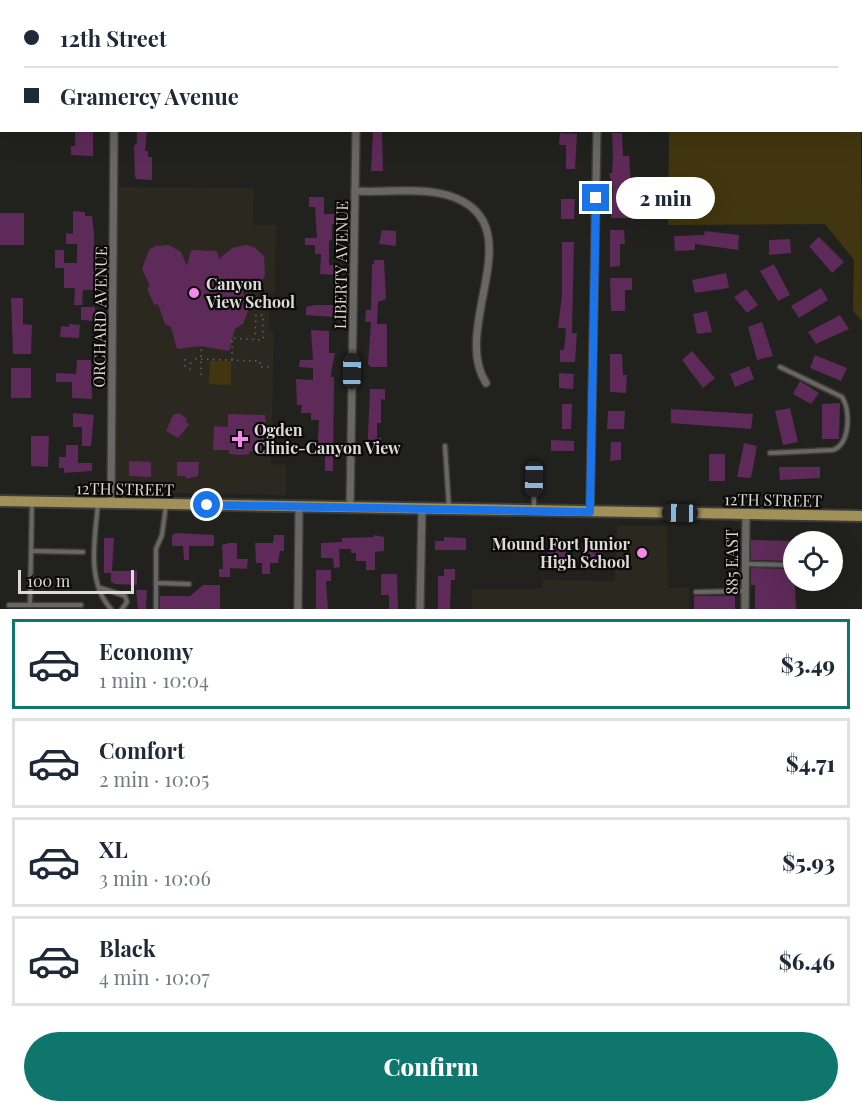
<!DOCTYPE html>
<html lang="en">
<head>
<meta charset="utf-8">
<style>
  body { margin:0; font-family:"Playfair Display",serif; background:#f6f6f7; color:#1f2937; height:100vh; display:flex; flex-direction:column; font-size:22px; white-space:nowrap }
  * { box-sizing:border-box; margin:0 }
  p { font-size:20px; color:#747a83 }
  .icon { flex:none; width:33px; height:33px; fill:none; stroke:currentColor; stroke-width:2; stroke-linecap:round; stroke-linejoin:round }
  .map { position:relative; height:609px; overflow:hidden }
  .panel { display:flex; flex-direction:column; background:#fff; flex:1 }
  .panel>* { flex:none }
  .hud { position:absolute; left:0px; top:0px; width:862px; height:132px; box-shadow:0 6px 24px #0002; display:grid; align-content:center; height:132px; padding:0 24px; background:#fff }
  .fabs { position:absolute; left:783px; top:531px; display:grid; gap:12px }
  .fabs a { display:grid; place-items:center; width:60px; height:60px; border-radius:50%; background:#fff; box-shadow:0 6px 24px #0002; font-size:30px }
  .scale { position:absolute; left:18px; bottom:15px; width:116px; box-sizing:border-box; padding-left:6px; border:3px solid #dcdbda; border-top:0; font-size:16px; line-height:21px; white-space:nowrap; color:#dcdbda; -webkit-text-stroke:4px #0b0a09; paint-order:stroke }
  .end { position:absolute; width:27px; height:27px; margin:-14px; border:8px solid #1a73e8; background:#fff; box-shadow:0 0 0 3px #fff }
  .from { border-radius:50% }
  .bubble { position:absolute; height:42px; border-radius:21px; background:#fff; box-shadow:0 6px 24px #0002; font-size:20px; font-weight:800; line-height:42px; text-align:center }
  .car { position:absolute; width:18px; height:36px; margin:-18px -9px; border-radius:8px; box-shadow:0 0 4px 2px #0007; background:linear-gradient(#222 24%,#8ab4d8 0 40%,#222 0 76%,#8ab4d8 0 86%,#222 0) }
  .hud b { display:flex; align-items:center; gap:21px; height:57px; font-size:22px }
  .hud b+b { border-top:2px solid #e0e1e3 }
  .hud i { width:15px; height:15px; background:#1f2937 }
  ul { padding:10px 0 0; list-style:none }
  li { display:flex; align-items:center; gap:18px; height:90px; margin:0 12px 9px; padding:0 12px; border:3px solid #e0e1e3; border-radius:0px }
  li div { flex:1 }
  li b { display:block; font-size:22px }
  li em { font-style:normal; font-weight:800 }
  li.on { border-color:#0f766e }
  li>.icon { width:54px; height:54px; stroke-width:1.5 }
  .action { display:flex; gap:12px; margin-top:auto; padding:12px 24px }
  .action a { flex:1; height:69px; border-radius:36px; background:#0f766e; color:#fff; font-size:24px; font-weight:800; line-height:69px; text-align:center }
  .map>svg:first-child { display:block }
</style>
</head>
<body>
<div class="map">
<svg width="862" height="609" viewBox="0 0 862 609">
  <rect width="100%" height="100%" fill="#21211e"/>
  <g fill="#2b2820">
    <polygon points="118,187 254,188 253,225 276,225 275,290 270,296 269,325 274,334 271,464 286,465 286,495 115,492"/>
    <polygon points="617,526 667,526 668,588 689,587 689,609 472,609 472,589 542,589 543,580 615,581"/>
  </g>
  <g fill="#41360f">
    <polygon points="409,0 807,0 807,1 417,2"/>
    <polygon points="861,129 862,321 853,311 854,260 825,224 668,225 669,131"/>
    <polygon points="210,361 231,361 231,385 209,384"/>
  </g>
  <g fill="#5e2a59">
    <polygon points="75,130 93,132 93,156 71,155 71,146 75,146"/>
    <polygon points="137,130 147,130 145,151 148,151 148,157 152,157 152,180 136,179 135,176 134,146 137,143"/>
    <polygon points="373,130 382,130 383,171 371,171"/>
    <polygon points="560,133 577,134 575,169 566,169 566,145 559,145"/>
    <polygon points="612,133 622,133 623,156 629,156 631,184 626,184 630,218 611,218 613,188 609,173 612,173 613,156"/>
    <polygon points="309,197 324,197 324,214 335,214 337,217 337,224 332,224 332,240 329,241 329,265 335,265 335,275 320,274 321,254 315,254 315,245 305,245 305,238 317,238 315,207 309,207"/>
    <polygon points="561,199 575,199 574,219 561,219"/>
    <polygon points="73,211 85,212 85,216 92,216 94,233 95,290 83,290 82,305 74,305 75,288 64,288 64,268 55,268 55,250 64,250 64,263 77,263 77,244 66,244 66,233 73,234"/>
    <rect x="0" y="213" width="24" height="32"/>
    <polygon points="382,230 396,231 396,246 379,244"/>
    <polygon points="610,230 624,230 625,244 620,244 620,266 610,267"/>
    <polygon points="705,231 739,235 738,250 695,244 695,250 675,251 674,236 704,235"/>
    <polygon points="819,237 844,262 832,273 809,246"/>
    <polygon points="790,239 791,253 769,255 769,240"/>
    <polygon points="562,242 574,242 572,333 577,333 575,362 560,362 560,350 564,350 566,328 558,328 562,295"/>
    <polygon points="169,245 181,252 187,266 191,250 217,251 219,259 232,248 246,245 254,247 264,256 265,275 261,283 243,292 248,311 243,324 235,329 229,351 201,346 177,349 171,327 165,324 158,304 154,305 147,288 150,286 142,269 149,250 155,246"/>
    <polygon points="374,260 384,260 386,299 378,302 377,324 387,324 387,367 371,367 368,364 371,322 365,322 366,310 371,310 372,264 374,264"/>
    <polygon points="774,264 790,295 778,301 760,271"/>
    <polygon points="726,273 729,288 695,293 692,280"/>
    <polygon points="610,278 632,278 632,290 625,290 625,311 611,311"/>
    <polygon points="821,288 828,300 799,318 791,306"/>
    <polygon points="746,289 758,305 747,313 734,297"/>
    <polygon points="11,298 23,298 23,324 32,325 31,354 13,354"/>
    <polygon points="315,305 333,305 333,317 306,315 306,307"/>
    <polygon points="81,307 95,307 95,321 81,320"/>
    <polygon points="707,311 712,332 697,334 693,314"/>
    <polygon points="840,315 849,329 816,344 808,332"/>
    <polygon points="762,322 773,356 757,360 748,327"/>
    <polygon points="69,324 80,325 79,338 60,337 61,326 69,327"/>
    <polygon points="311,330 329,331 329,353 335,353 331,373 331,377 334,377 333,471 325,471 325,454 317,454 319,420 311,420 311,413 301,413 302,405 297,405 296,379 313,380 313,368 299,367 300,360 313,360"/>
    <polygon points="692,351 715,378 703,388 682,360"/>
    <polygon points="610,354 622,354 623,375 627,375 626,393 610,392"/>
    <polygon points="815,355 847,368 841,381 810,368"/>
    <polygon points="77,360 91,360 92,399 72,398 72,382 56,382 56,373 76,374"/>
    <polygon points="749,366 754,379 735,387 730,374"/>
    <rect x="11" y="368" width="20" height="30"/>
    <polygon points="559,373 574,374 573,389 559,388"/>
    <polygon points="800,381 819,393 811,404 793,394"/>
    <polygon points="370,389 385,389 385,400 381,399 381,423 377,423 377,438 381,438 381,455 367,455"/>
    <polygon points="840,403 839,439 822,439 822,404"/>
    <polygon points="562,404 572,404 571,429 562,429"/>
    <polygon points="790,408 798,442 783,445 775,411"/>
    <polygon points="671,409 753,414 751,429 671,423"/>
    <polygon points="608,411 625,411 624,429 607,429"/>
    <polygon points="73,413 94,415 91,446 82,446 82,427 73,427"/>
    <polygon points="179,413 187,419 186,421 189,425 178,438 166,431 173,415"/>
    <polygon points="228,414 265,415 267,451 250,451 249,454 240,455 229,454 229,450 213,450 214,426 228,427"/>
    <polygon points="31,436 49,436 48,467 31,466"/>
    <polygon points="551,440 574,441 574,451 551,451"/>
    <polygon points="611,442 621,442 621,460 610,461"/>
    <polygon points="744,443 757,446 751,478 737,477"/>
    <polygon points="66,445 78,445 78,463 92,463 92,471 64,473 64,468 59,468 59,457 66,457"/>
    <rect x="709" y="454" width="16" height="27"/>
    <polygon points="129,461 151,462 151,477 129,476"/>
    <polygon points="177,462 199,462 198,476 186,479 186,476 177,476"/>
    <polygon points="779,467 820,467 820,478 780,480"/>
    <polygon points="176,533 214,535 214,546 189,546 189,560 184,560 183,546 172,546 172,535"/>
    <polygon points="274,535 284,535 284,551 280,551 278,563 270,563 270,574 262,574 262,563 256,563 255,543 273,543"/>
    <polygon points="374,535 384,537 384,551 375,552 375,570 366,570 366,561 356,561 356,553 351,553 351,549 339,549 340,567 334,568 333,558 321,558 321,543 342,542 342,538 374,537"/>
    <polygon points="444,537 466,538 466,550 435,550 435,541 444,541"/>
    <polygon points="104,538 114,538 112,571 137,571 137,585 115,584 111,582 111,573 104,573"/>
    <polygon points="751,540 794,541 794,561 751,560"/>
    <polygon points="228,543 237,543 237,559 248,559 247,569 230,568 230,577 219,577 219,569 223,569 222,545"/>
    <polygon points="548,545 566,546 566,560 562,560 561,566 552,566 552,560 548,560"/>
    <polygon points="582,546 603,546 603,561 582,560"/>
    <polygon points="751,568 794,569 796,609 755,609 755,585 751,585"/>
    <polygon points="444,569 455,569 455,580 451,580 450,609 438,609 438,576 444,576"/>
    <polygon points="316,570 331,570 331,581 326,581 328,609 316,609"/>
    <polygon points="381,574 397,574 398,609 389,609 389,595 381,595"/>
    <polygon points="203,585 220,585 220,609 160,609 160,596 190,596"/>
    <polygon points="136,590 147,590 146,609 138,609"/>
    <rect x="694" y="596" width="41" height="13"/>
  </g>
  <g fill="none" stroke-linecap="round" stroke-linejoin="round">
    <g stroke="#3d3c3a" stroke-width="7">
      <g id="service">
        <polyline points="445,446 449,508"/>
        <path d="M770,453L833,450C850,444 851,411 842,397L780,367"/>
        <path d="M98,504C95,537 86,582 111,609"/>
        <polyline points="534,508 534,466"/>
        <polyline points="31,551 83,552"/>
        <polyline points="746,564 794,565"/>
        <polyline points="156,583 189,584"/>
        <polyline points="101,588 125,596 127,602 122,609"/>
        <polyline points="696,592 744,591"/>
        <polyline points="9,605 30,605 32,503"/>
        <polyline points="30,605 81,605"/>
        <polyline points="156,609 156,549 162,535 166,505"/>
      </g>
    </g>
    <g stroke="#3d3c3a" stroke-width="10">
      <g id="minor">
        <polyline points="116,2 116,0"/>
        <polyline points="359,2 359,0"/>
        <polyline points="0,32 2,32"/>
        <path d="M355,191C385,193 419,187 447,195C537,221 449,326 486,383"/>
        <polyline points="111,503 114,130"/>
        <polyline points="350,507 356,130"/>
        <polyline points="590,512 597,130"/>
        <polyline points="298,609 299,507"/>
        <polyline points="420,609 422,509"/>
        <polyline points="745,609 746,514"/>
      </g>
    </g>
    <g stroke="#3d3c3a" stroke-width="14">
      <polyline id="primary" points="0,501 862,516"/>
    </g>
    <g stroke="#646462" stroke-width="1.5" stroke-dasharray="1.5 4.5" stroke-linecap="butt">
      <polyline points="185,359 185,370"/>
      <polyline points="195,359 260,361 260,367 271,367"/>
      <polyline points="232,360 232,338 261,340 263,339 263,315 256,315 255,339"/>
      <polyline points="190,370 191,359"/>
      <polyline points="201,375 201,346"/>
    </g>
    <use href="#service" stroke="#686764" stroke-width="4"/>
    <use href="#minor" stroke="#686764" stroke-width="7"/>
    <use href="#primary" stroke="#a19058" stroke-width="10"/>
  </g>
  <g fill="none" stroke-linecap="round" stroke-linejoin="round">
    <polyline stroke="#1a73e8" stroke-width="8" points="207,505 590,512 596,198"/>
  </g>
  <g fill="#f788eb" stroke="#0b0a09" stroke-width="2">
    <circle cx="194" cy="293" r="6"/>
    <path d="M237 430h6v6h6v6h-6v6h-6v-6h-6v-6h6z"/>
    <circle cx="642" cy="553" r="6"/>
  </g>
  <g text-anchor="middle" stroke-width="4.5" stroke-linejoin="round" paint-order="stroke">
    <g font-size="16" fill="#dcdbda" stroke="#0b0a09">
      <text transform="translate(341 265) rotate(-89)" y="6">LIBERTY AVENUE</text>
      <text transform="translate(100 317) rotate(-89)" y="6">ORCHARD AVENUE</text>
      <text transform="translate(125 489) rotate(1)" y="6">12TH STREET</text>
      <text transform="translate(773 500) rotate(1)" y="6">12TH STREET</text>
      <text transform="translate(732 562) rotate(-90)" y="6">885 EAST</text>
    </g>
    <g font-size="16" font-weight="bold" fill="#dcdbda" stroke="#0b0a09" text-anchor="start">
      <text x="206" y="290">Canyon<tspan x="206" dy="18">View School</tspan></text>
      <text x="254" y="436">Ogden<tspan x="254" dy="18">Clinic-Canyon View</tspan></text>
      <text x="630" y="550" text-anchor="end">Mound Fort Junior<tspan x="630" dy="18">High School</tspan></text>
    </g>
  </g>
</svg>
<div class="fabs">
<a><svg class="icon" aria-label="locate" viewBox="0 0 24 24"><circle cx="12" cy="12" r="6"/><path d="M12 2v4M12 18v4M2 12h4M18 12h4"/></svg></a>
</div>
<div class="scale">100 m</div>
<i class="end from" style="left:207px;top:505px"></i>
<i class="end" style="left:596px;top:198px"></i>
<div class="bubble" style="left:616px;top:177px;width:99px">2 min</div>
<i class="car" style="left:352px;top:371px;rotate:1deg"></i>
<i class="car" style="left:534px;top:479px;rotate:181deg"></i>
<i class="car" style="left:680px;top:513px;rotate:271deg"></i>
<div class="hud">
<b><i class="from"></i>12th Street</b>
<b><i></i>Gramercy Avenue</b>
</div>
</div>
<section class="panel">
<ul>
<li class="on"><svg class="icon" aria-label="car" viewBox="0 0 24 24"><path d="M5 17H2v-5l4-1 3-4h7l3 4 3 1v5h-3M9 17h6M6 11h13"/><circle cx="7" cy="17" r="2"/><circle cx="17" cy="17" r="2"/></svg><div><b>Economy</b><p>1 min · 10:04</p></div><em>$3.49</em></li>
<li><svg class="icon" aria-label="car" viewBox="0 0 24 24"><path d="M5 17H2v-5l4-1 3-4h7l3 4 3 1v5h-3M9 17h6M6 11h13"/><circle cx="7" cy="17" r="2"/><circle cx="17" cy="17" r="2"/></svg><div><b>Comfort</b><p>2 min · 10:05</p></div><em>$4.71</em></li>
<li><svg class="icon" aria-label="car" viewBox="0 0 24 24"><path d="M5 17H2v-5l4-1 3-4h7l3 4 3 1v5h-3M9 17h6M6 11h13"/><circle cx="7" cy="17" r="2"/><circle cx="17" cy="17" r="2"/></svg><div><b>XL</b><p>3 min · 10:06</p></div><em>$5.93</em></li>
<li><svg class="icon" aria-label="car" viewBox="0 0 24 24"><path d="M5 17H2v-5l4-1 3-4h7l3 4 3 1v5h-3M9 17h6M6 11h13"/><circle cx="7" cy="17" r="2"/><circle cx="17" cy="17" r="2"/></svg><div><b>Black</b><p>4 min · 10:07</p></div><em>$6.46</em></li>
</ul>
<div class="action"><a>Confirm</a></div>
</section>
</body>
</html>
